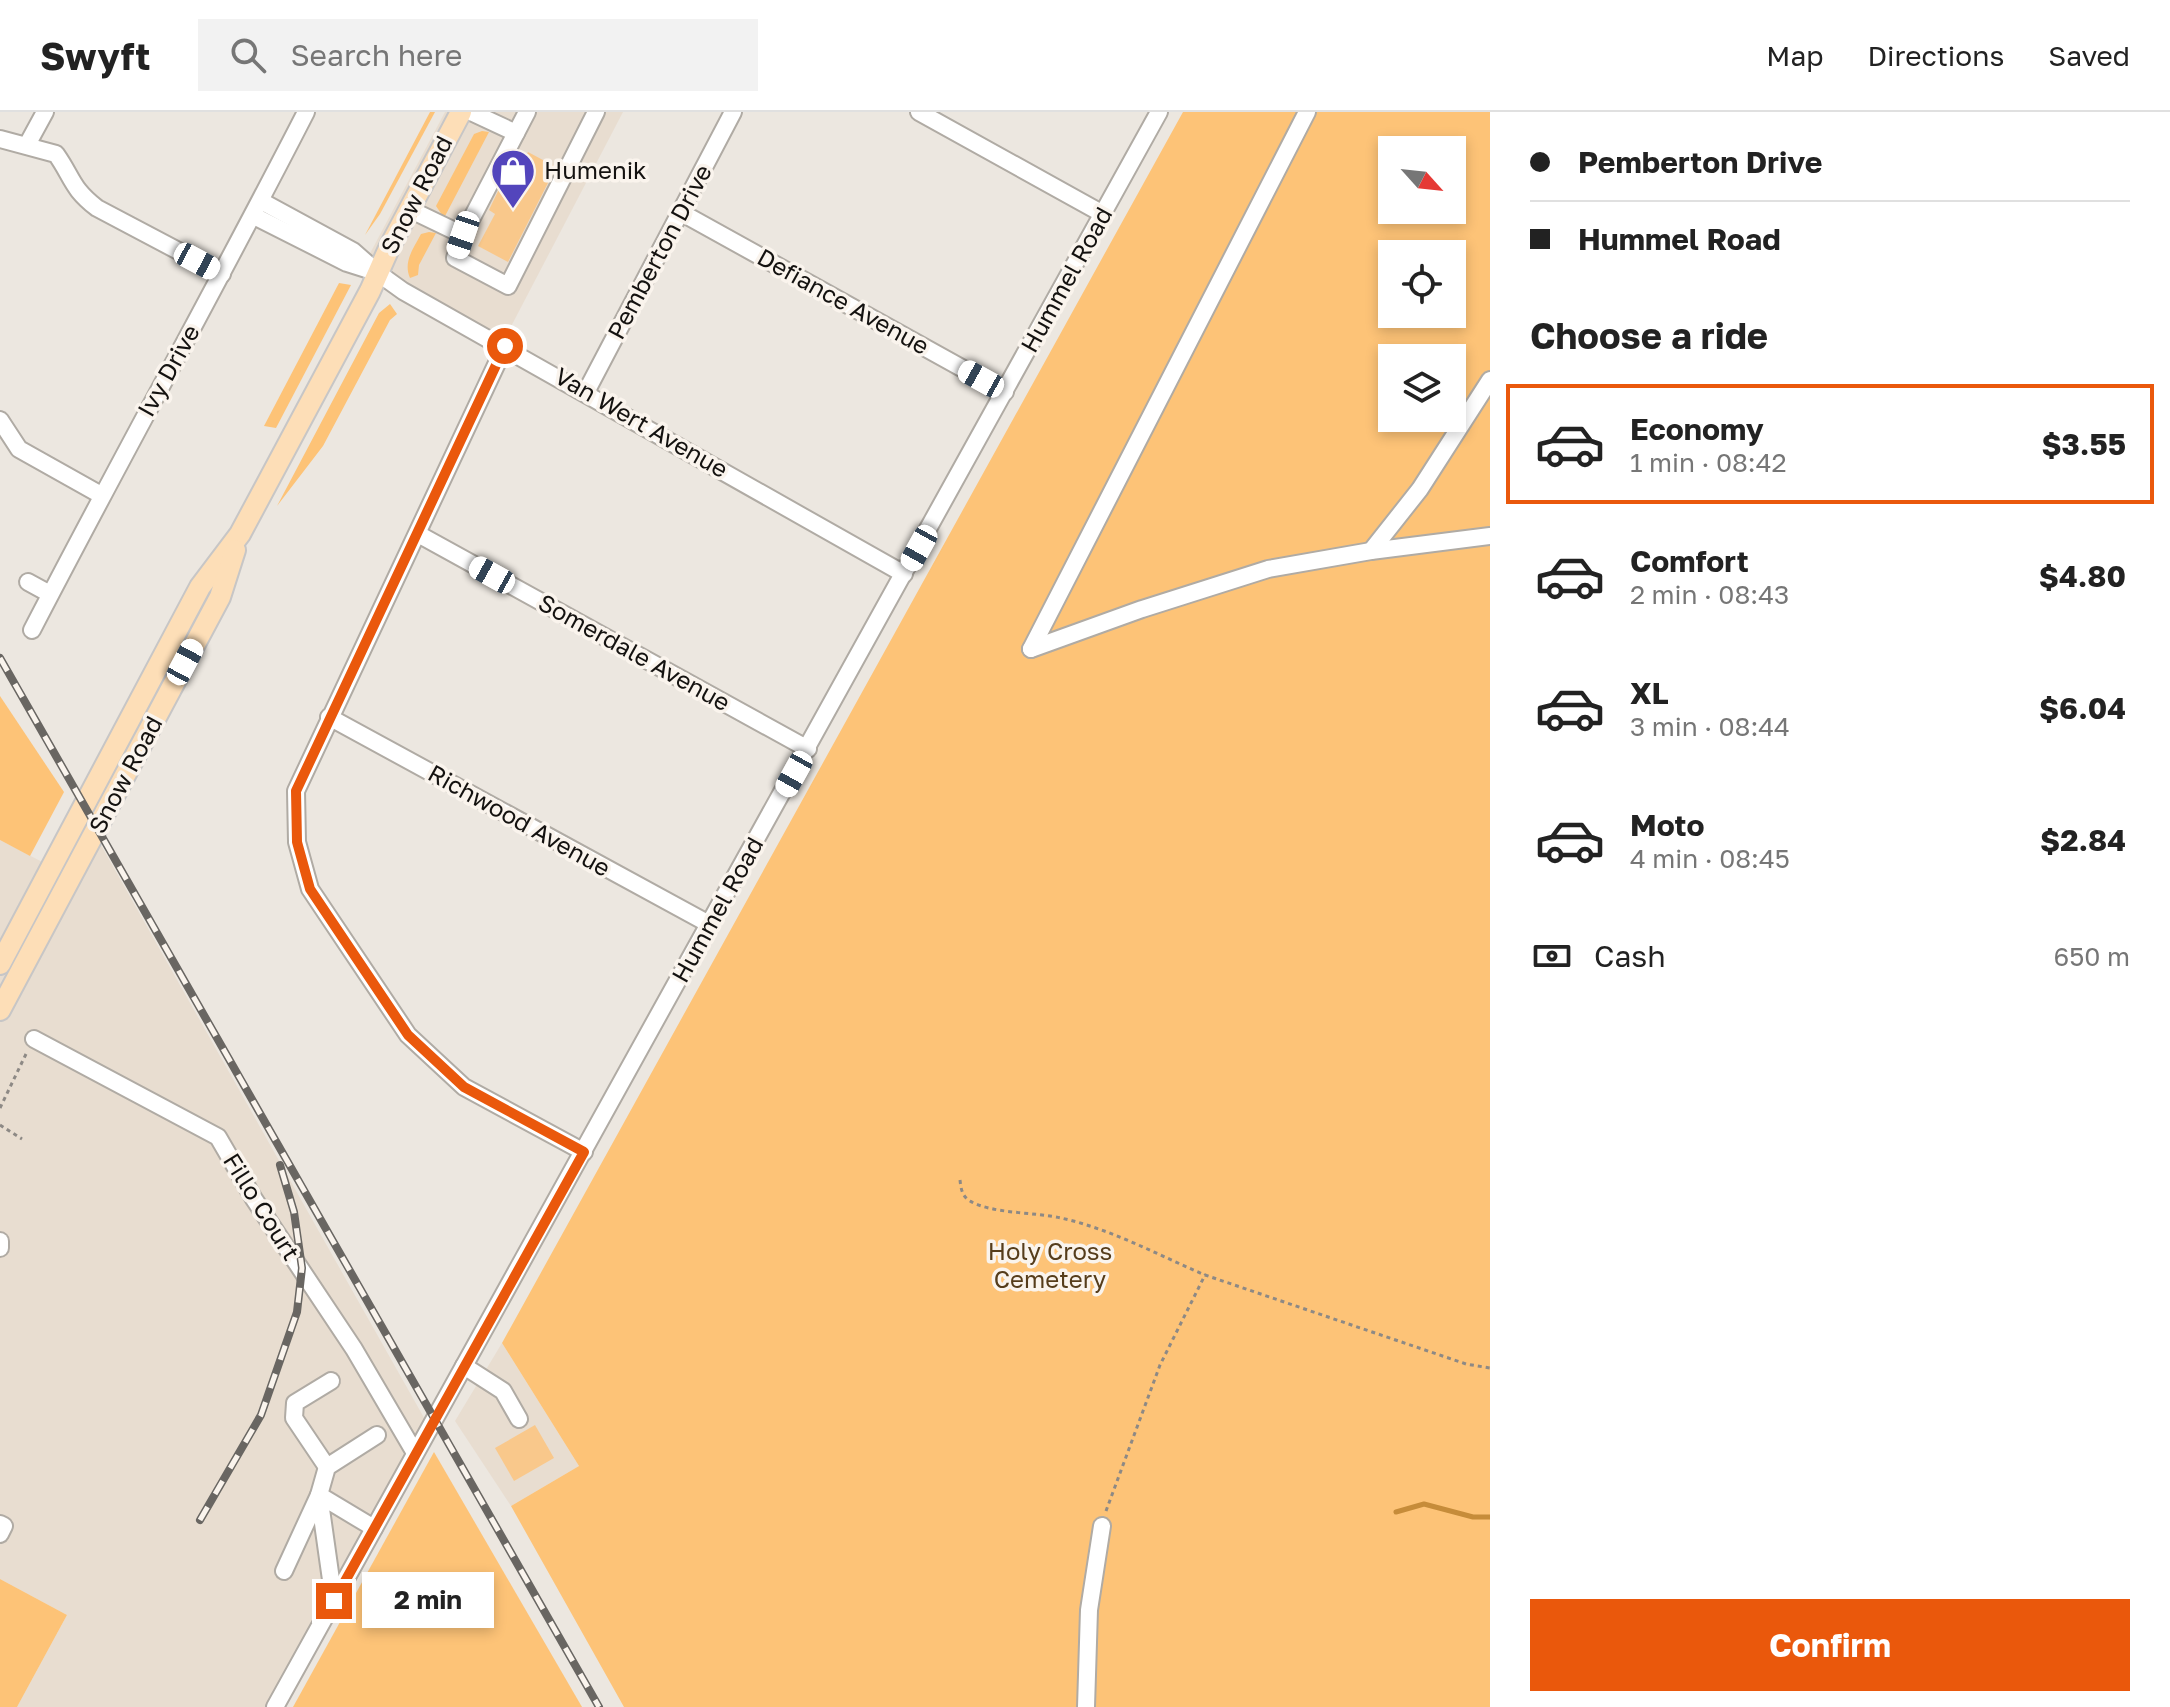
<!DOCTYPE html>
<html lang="en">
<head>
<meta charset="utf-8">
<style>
  body { margin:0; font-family:"Golos Text",sans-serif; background:#f2f2f2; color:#222; height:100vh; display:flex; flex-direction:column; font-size:30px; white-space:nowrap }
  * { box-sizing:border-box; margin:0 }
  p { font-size:26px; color:#767676 }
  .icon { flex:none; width:44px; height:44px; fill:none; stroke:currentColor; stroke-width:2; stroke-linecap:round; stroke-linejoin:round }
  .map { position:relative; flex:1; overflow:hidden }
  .side { display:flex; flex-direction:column; background:#fff; width:680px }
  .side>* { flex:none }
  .hud { display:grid; align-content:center; height:176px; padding:0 40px; background:#fff }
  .needle { width:52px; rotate:117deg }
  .tools { position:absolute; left:1378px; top:24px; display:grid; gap:16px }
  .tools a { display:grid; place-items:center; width:88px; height:88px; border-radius:0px; background:#fff; box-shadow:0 4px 12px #0003; font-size:40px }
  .end { position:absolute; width:36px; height:36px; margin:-18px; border:10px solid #ea580c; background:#fff; box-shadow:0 0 0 4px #fff }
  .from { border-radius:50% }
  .bubble { position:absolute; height:56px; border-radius:0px; background:#fff; box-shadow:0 4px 12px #0003; font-size:26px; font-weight:700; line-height:56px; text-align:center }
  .car { position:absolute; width:24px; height:48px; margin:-24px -12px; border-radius:10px; box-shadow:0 0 6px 2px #0007; background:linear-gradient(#fff 24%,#345 0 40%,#fff 0 76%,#345 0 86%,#fff 0) }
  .hud b { display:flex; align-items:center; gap:28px; height:76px; font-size:30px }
  .hud b+b { border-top:2px solid #e0e0e0 }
  .hud i { width:20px; height:20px; background:#222 }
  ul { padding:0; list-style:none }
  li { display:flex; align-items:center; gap:24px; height:120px; margin:0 16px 12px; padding:0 24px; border:4px solid transparent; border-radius:0px }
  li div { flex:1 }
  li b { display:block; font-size:30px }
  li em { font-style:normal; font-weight:700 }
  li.active { border-color:#ea580c }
  li>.icon { width:72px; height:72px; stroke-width:1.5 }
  h2 { padding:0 40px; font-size:36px; line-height:96px }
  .pay { display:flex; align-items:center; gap:20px; height:88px; padding:0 40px; font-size:30px }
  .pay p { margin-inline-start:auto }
  .cta { display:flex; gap:16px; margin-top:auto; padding:16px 40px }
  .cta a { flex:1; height:92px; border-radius:0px; background:#ea580c; color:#fff; font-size:32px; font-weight:700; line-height:92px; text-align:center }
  header { display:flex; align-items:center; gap:48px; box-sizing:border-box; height:112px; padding:0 40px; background:#fff; border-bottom:2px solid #e0e0e0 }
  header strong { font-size:38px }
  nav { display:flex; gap:44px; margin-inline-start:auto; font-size:28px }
  .search { width:560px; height:72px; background:#f2f2f2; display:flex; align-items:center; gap:20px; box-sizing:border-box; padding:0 28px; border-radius:0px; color:#767676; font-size:30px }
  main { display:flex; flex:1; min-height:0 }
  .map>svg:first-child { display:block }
</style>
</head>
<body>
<header>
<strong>Swyft</strong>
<div class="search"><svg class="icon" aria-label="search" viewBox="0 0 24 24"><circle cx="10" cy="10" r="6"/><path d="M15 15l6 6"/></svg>Search here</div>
<nav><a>Map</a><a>Directions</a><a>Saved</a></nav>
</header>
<main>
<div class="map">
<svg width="1490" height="1595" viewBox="0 0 1490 1595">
  <rect width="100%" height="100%" fill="#ece7e0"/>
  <g fill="#e8ddd0">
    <polygon points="445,0 623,0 505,226 366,149"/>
    <polygon points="97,726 427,1311 270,1595 17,1595 67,1503 0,1467 0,728 75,767"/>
    <polygon points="502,1231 579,1354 511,1394 455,1309"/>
  </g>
  <g fill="#fdc377" fill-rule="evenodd">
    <polygon points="430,0 435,0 380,102 365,123"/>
    <path d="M1183,0H1490V1595H624L511,1394L579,1354L502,1231ZM1392,38H1452V98H1392ZM1392,142H1452V202H1392ZM1392,246H1452V306H1392Z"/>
    <polygon points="482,19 489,20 444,106 436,94 474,22"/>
    <path d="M429,120L436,121L419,153L418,163L410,166C403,150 413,137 421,122Z"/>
    <polygon points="339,171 351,173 276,316 264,314"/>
    <polygon points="390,192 397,202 390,208 323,334 277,394 379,201"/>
    <polygon points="0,584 64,680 30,744 0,728"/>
    <polygon points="434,1340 582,1595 293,1595"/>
    <polygon points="0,1467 67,1503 17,1595 0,1595"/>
  </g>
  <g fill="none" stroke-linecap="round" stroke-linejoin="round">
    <polyline stroke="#c68c3a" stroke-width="5" points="1396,1400 1424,1392 1473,1405 1490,1405"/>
  </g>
  <g fill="#f9c88b">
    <polygon points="528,40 556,55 508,150 478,134 495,102 489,98 500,75 507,79"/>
    <polygon points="535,1313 554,1346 514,1369 495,1336"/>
  </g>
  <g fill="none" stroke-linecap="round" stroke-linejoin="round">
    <g stroke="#b0aba4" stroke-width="20">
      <g id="minor">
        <polyline points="471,0 516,21"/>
        <polyline points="527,0 463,123 455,146 508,174 596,0"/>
        <polyline points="919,0 1103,102"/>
        <path d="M0,27L56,42C73,66 71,76 97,96L222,162"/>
        <polyline points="27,33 45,0"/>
        <polyline points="261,89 353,139 378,161 403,179 904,462"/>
        <polyline points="409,97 463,123"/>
        <polyline points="682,101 1005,280"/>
        <polyline points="254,104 347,151 369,158"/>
        <polyline points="505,234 296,679 297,730 310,777 408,923 464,975 584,1040"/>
        <polyline points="586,280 733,0"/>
        <polyline points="0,308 19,337 101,383"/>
        <polyline points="418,422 808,637"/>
        <polyline points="1371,439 1420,377 1490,268"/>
        <polyline points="28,470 50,482"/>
        <path d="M32,518C122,344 217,174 306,0"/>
        <polyline points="1031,537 1307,0"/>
        <polyline points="1031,537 1142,497 1268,457 1371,439 1490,424"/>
        <polyline points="329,605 709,812"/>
        <polyline points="34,927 218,1025 254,1087 354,1237 415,1341"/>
        <polyline points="0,1129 0,1136"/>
        <polyline points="464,1254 503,1279 519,1307"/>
        <polyline points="327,1355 294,1306 295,1291 331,1269"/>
        <polyline points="0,1412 4,1414 0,1422"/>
        <polyline points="284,1459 319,1383 327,1355 377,1323"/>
        <polyline points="334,1489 319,1383 374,1416"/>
        <polyline points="275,1595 1159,0"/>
        <polyline points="1086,1595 1089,1498 1102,1414"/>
      </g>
    </g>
    <g stroke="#c7c6c6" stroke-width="24">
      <g id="major">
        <polyline points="0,852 200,475 240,422 370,179 390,134 461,0"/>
        <polyline points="0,898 220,485 235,438"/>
      </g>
    </g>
    <g stroke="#8d8985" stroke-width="3" stroke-dasharray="4 4" stroke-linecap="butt">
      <polyline points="0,996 26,942"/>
      <polyline points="0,1013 22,1027"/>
      <path d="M960,1068C961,1077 962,1084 970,1089C992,1102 1035,1100 1061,1106C1111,1117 1158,1143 1205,1163"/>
      <polyline points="1106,1399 1160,1253 1205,1163 1466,1252 1490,1256"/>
    </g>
    <use href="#minor" stroke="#fff" stroke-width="16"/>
    <use href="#major" stroke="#fddeb7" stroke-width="20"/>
    <g stroke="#696662" stroke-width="8">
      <g id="rail">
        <polyline points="0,546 599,1595"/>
        <polyline points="200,1408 261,1303 297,1200 302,1156 294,1100 280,1053"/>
      </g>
    </g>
    <use href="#rail" stroke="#faf4ed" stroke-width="5" stroke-dasharray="15" stroke-linecap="butt"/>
  </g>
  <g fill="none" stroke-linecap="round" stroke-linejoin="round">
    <polyline stroke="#ea580c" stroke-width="10" points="334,1489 584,1040 464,975 408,923 310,777 297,730 296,679 505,234"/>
  </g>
  <defs>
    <g id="shop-pin" transform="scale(2.3)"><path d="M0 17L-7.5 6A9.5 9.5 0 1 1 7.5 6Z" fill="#5345bc" stroke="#faf4ed"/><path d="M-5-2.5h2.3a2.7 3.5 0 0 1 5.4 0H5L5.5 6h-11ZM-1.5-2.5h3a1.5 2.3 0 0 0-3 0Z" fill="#fff"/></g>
  </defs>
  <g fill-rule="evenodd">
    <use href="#shop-pin" x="513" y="59"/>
  </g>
  <g text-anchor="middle" stroke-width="7" stroke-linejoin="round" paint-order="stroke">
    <g font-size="24" fill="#141210" stroke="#faf4ed" text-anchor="start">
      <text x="544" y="67">Humenik</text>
    </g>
    <g font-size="24" fill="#141210" stroke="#faf4ed">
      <text transform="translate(417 83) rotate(-63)" y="8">Snow Road</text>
      <text transform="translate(660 140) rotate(-62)" y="8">Pemberton Drive</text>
      <text transform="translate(1067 168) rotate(-61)" y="8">Hummel Road</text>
      <text transform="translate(843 190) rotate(29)" y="8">Defiance Avenue</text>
      <text transform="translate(169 259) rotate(-61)" y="8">Ivy Drive</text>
      <text transform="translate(641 311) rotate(30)" y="8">Van Wert Avenue</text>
      <text transform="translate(634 541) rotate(29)" y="8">Somerdale Avenue</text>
      <text transform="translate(126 663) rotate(-62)" y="8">Snow Road</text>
      <text transform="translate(519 709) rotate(29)" y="8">Richwood Avenue</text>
      <text transform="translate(718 798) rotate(-61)" y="8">Hummel Road</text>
      <text transform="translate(261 1095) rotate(58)" y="8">Fillo Court</text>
    </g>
    <g font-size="24" fill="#563d1b" stroke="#faf4ed">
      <text x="1050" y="1148">Holy Cross<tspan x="1050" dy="28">Cemetery</tspan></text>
    </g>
  </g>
</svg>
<div class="tools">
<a><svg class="needle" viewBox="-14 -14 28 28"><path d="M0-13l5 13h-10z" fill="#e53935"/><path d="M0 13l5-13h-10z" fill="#767676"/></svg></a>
<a><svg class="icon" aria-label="locate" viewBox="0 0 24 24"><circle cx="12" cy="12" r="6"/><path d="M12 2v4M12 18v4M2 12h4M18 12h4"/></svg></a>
<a><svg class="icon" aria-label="layers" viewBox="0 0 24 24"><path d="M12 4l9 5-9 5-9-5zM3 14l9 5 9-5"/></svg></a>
</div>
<i class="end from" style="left:505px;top:234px"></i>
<i class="end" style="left:334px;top:1489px"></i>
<div class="bubble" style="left:362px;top:1460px;width:132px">2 min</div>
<i class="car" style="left:463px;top:123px;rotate:199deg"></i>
<i class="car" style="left:197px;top:149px;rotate:118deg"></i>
<i class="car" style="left:981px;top:267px;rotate:299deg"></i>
<i class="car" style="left:919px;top:436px;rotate:209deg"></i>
<i class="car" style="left:492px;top:463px;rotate:299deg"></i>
<i class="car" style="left:185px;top:550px;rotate:28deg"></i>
<i class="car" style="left:794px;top:662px;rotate:209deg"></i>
</div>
<section class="side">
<div class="hud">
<b><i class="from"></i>Pemberton Drive</b>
<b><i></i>Hummel Road</b>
</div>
<h2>Choose a ride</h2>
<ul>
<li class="active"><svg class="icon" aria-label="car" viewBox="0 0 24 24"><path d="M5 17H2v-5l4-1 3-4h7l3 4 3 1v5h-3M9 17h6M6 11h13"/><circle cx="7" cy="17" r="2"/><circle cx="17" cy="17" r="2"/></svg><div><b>Economy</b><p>1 min · 08:42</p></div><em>$3.55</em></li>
<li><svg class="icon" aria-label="car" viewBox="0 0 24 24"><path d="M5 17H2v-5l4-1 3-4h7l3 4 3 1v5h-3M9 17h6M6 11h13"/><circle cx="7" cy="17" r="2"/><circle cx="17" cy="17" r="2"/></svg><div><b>Comfort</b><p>2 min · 08:43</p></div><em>$4.80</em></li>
<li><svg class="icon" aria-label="car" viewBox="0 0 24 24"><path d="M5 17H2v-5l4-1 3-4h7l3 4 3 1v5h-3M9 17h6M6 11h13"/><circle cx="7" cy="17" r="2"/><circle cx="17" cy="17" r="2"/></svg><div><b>XL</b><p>3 min · 08:44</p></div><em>$6.04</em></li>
<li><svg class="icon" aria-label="car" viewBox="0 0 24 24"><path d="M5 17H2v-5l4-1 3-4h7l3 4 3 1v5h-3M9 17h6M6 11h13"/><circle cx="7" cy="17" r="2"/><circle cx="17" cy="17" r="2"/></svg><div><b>Moto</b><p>4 min · 08:45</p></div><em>$2.84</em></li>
</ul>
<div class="pay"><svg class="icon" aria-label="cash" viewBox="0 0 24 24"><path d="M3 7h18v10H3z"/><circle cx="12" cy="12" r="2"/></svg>Cash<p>650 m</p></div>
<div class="cta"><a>Confirm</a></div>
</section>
</main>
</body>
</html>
